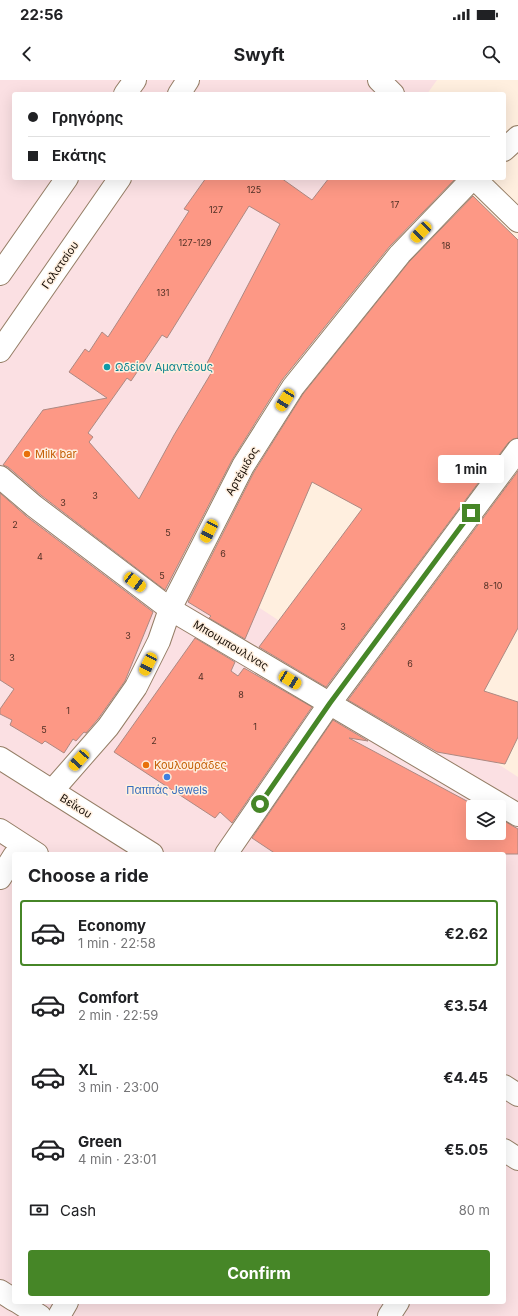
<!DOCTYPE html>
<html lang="en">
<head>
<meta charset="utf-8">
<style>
  body { margin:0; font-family:Inter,sans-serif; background:#f6f6f6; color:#202124; height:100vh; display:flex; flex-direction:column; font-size:15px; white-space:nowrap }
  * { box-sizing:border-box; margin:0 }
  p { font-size:13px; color:#757577 }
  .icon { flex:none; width:22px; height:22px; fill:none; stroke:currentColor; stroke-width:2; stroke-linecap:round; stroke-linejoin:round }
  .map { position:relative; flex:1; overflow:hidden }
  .side { position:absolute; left:12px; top:772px; width:494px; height:452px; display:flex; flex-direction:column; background:#fff; border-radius:4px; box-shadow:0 4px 16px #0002 }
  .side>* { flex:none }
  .banner { position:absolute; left:12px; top:12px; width:494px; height:88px; border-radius:4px; box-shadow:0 4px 16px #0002; display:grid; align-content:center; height:88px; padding:0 16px; background:#fff }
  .tools { position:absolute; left:466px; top:720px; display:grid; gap:8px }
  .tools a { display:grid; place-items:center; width:40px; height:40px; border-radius:4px; background:#fff; box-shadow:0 4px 16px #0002; font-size:20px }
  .end { position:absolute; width:18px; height:18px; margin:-9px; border:5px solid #468627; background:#fff; box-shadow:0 0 0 2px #fff }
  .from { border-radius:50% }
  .bubble { position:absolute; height:28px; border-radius:4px; background:#fff; box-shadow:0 4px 16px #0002; font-size:13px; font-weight:700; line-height:28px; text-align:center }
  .car { position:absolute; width:12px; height:24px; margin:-12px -6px; border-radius:5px; box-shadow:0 0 3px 1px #0007; background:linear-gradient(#f5c518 24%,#345 0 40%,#f5c518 0 76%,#345 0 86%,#f5c518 0) }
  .banner b { display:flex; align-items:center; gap:14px; height:38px; font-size:15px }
  .banner b+b { border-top:1px solid #e0e0e0 }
  .banner i { width:10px; height:10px; background:#202124 }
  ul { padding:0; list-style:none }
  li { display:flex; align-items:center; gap:12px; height:66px; margin:0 8px 6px; padding:0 8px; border:2px solid transparent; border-radius:4px }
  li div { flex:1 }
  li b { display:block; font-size:15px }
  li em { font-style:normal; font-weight:700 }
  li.current { border-color:#468627 }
  li>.icon { width:36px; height:36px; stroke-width:1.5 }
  h2 { padding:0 16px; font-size:18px; line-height:48px }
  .pay { display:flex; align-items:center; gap:10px; height:44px; padding:0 16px; font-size:15px }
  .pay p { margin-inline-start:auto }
  .button { display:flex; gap:8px; margin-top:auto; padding:8px 16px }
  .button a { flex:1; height:46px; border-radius:4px; background:#468627; color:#fff; font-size:16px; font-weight:700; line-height:46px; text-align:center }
  .status { display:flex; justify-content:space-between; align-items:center; height:28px; padding:0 20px; background:#fff; direction:ltr }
  .status svg { height:11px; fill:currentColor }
  header { display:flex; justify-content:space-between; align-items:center; height:52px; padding:0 16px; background:#fff; font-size:18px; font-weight:700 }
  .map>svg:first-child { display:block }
</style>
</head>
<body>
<div class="status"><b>22:56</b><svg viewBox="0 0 49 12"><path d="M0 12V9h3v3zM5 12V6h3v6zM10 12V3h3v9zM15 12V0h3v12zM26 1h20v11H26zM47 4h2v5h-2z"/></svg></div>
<header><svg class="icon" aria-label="back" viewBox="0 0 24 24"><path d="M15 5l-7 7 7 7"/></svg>Swyft<svg class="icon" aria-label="search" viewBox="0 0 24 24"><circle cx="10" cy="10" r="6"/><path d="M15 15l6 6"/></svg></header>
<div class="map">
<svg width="518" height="1236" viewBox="0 0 518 1236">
  <rect width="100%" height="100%" fill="#ffefdf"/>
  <path fill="#fbe0e3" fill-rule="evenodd" d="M0,0H437L427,14H14V98H371L136,447L518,697V1236H0ZM473,727H499V753H473ZM14,774H504V1222H14Z"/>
  <g fill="#fd9885" stroke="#ad8982" fill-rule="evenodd">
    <path d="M206,98H281L312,120L329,98H456L390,166L282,300L232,380L165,510L42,416L8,387L3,385L43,330L107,318L69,292L85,269L89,272L102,252L108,257L189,131L184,129ZM249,126L280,144L206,285L213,290L174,355L139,419L89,362L93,357L88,353L127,298L131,301L162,255L167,258Z"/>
    <polygon points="473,116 518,160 518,358 513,359 508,363 326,607 259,567 362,429 312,402 245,559 209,538 211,536 188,522 254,392 303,314 409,182"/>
    <polygon points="518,391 518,548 484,611 518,622 518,657 505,684 437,672 348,620"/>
    <polygon points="0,413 26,436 153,532 125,601 98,639 86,653 84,652 76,661 73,659 64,673 45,661 42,664 10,645 12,640 0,634 0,629 14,609 0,600"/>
    <polygon points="195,558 235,582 231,591 238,596 244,588 312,627 232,743 220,732 215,738 114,672"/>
    <polygon points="333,640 368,661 349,658 478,727 473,727 473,753 499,753 499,738 518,749 518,774 276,774 252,758"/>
  </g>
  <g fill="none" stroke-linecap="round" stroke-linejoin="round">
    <g stroke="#957e66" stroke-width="24">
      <g id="street">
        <polyline points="379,0 393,14"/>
        <polyline points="504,70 518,57"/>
        <polyline points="474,98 518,141"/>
        <polyline points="0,397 34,426 170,529 518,735"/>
        <polyline points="52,711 108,647 136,607 159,561 170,529 243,386 293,307 400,174 473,98"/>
        <polyline points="226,774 330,623 518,370"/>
        <polyline points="0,798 14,776"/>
        <polyline points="0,1211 14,1220"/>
        <polyline points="18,1222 40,1236"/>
        <polyline points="59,1236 67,1222"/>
        <polyline points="389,1236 398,1222"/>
      </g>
    </g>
    <g stroke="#957e66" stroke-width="24">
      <g id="secondary">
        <polyline points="125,14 135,0"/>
        <polyline points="179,14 188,0"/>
        <polyline points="0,194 67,98"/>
        <polyline points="0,271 120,98"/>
      </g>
    </g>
    <g stroke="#957e66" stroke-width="24">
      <g id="primary">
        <polyline points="0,678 152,774"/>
        <polyline points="0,750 37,774"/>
        <polyline points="504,1006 518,1015"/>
        <polyline points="504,1070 518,1079"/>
      </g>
    </g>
    <use href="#street" stroke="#fff" stroke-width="22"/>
    <use href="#secondary" stroke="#fff" stroke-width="22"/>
    <use href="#primary" stroke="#fff" stroke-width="22"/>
  </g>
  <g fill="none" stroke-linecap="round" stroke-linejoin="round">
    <polyline stroke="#468627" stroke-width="5" points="260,724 330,623 471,433"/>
  </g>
  <circle fill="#0f9aa8" stroke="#ffefdf" stroke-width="1.5" cx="107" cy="287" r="4"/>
  <g fill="#e8710a" stroke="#ffefdf" stroke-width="1.5">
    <circle cx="27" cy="374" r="4"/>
    <circle cx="146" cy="685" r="4"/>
  </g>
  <circle fill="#3f7fe0" stroke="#ffefdf" stroke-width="1.5" cx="167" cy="697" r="4"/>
  <g text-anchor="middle" stroke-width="3" stroke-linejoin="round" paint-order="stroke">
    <g font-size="9" fill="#503025">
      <text x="254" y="113">125</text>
      <text x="395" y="128">17</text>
      <text x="216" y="133">127</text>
      <text x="195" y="166">127-129</text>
      <text x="446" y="169">18</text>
      <text x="163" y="216">131</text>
      <text x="95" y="419">3</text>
      <text x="63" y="426">3</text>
      <text x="15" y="448">2</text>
      <text x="168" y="456">5</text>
      <text x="223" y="477">6</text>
      <text x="40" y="480">4</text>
      <text x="162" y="499">5</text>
      <text x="493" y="509">8-10</text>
      <text x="343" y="550">3</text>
      <text x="128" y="559">3</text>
      <text x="12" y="581">3</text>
      <text x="410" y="587">6</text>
      <text x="201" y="600">4</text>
      <text x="241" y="618">8</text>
      <text x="68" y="634">1</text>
      <text x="255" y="650">1</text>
      <text x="44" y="653">5</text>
      <text x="154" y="664">2</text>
    </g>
    <g font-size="11" fill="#160d05" stroke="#ffefdf">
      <text transform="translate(60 185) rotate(-55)" y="4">Γαλατσίου</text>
      <text transform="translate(242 391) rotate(-60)" y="4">Αρτέμιδος</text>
      <text transform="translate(231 565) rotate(31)" y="4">Μπουμπουλίνας</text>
      <text transform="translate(76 726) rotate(32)" y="4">Βεΐκου</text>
    </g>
    <g font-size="11" fill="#0d838f" stroke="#ffefdf" text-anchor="start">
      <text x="115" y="291">Ωδείον Αμαντέους</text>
    </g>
    <g font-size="11" fill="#c56008" stroke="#ffefdf" text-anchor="start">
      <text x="35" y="378">Milk bar</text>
      <text x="154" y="689">Κουλουράδες</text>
    </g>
    <g font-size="11" fill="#366cbe" stroke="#ffefdf">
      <text x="167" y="714">Παππάς Jewels</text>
    </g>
  </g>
</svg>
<div class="tools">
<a><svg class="icon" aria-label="layers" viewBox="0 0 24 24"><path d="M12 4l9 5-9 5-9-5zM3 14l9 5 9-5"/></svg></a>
</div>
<i class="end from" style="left:260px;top:724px"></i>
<i class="end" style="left:471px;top:433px"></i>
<div class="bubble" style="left:438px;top:375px;width:66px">1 min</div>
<i class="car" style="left:421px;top:152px;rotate:224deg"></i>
<i class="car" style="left:285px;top:320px;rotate:212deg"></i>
<i class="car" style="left:209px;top:451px;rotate:207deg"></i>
<i class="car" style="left:135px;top:502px;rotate:127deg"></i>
<i class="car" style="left:148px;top:584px;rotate:207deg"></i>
<i class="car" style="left:290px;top:600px;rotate:121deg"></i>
<i class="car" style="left:79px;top:680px;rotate:222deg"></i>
<div class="banner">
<b><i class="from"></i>Γρηγόρης</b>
<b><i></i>Εκάτης</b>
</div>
<section class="side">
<h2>Choose a ride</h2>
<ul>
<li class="current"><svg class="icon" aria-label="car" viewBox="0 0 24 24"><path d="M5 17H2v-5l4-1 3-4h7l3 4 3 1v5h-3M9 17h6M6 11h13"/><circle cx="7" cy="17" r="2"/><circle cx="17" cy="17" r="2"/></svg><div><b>Economy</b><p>1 min · 22:58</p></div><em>€2.62</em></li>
<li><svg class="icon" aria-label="car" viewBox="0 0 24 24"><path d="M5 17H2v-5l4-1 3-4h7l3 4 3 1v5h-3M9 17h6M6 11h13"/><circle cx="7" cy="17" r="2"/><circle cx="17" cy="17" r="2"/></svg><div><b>Comfort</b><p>2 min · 22:59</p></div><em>€3.54</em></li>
<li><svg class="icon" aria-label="car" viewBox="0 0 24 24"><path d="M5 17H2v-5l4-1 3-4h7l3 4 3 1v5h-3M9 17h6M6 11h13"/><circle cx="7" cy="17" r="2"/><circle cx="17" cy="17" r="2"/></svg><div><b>XL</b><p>3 min · 23:00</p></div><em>€4.45</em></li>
<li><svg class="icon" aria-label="car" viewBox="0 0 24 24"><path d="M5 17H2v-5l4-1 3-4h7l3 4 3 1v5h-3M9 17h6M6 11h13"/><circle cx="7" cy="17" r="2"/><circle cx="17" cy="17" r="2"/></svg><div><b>Green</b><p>4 min · 23:01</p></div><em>€5.05</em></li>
</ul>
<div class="pay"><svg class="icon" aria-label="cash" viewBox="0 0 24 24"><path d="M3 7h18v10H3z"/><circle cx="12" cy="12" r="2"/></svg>Cash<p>80 m</p></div>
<div class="button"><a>Confirm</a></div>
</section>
</div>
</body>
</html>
